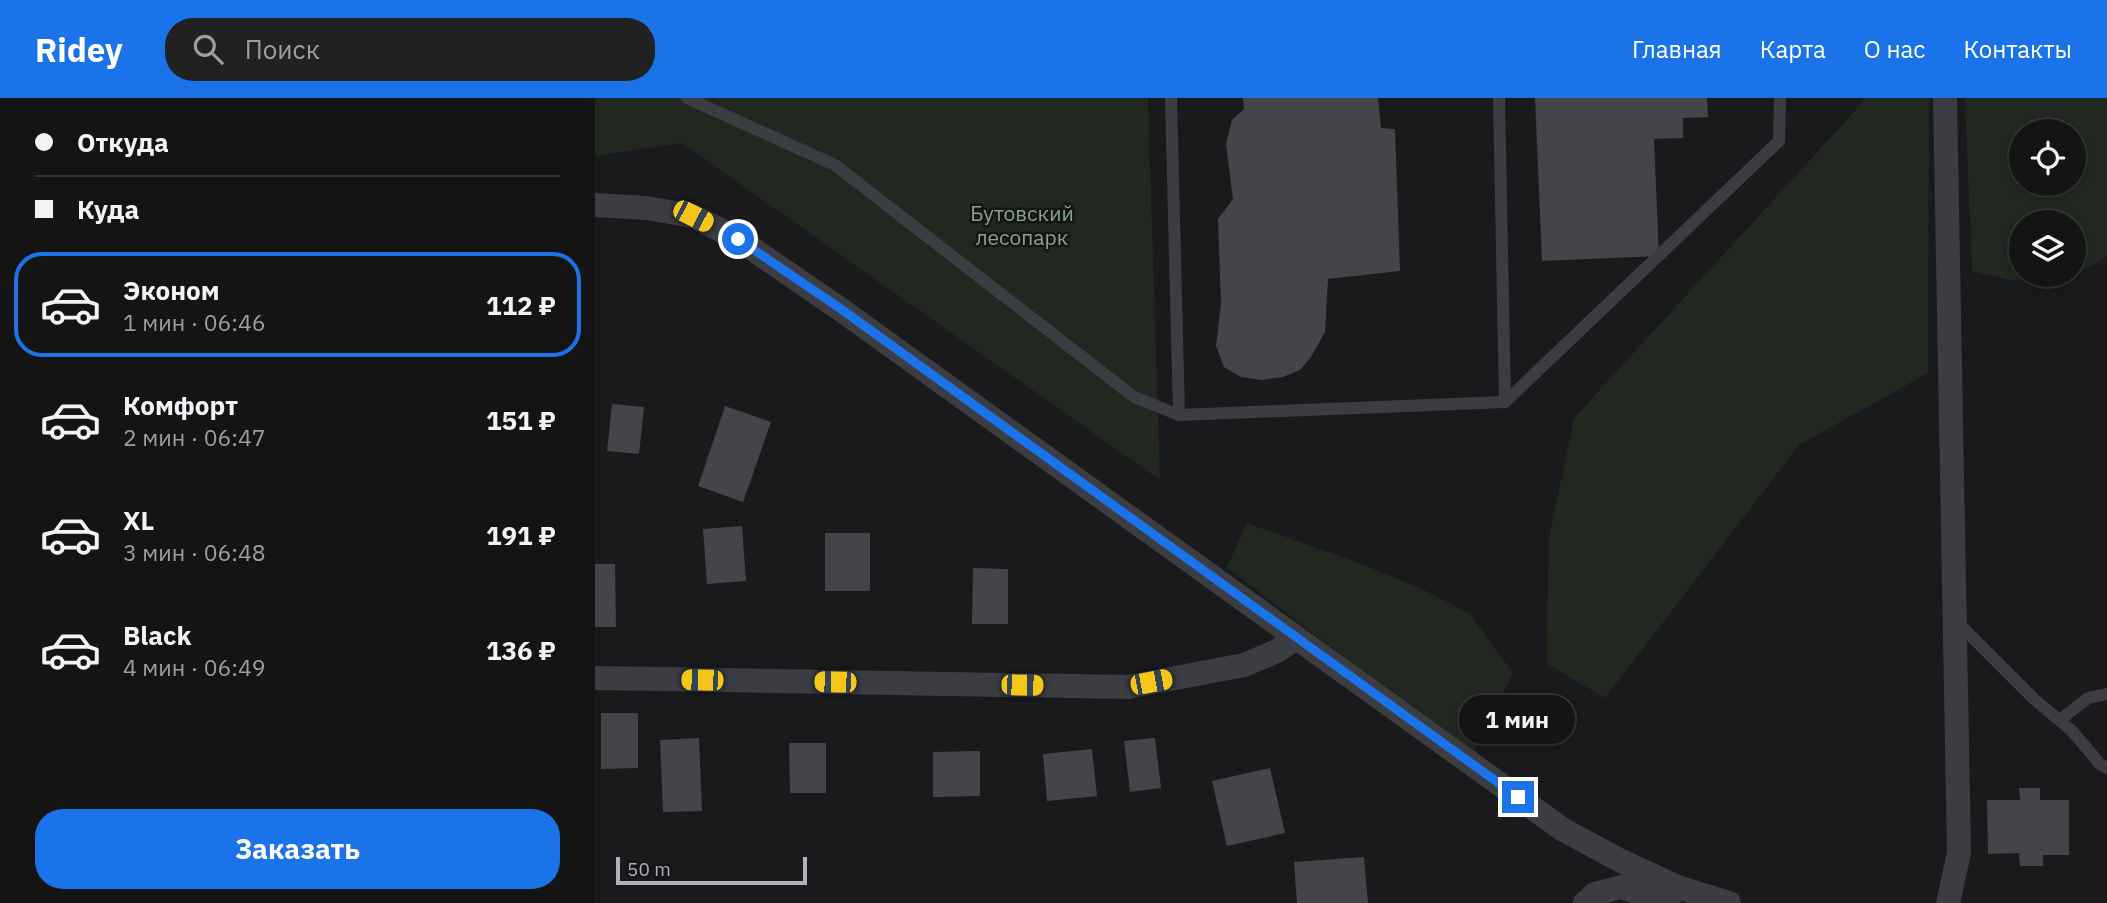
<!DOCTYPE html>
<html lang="ru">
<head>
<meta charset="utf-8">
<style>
  body { margin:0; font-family:"IBM Plex Sans",sans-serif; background:#212122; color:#f1f3f6; height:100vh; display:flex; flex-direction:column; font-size:26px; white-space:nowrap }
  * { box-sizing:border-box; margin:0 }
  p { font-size:23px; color:#9d9ea0 }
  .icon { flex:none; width:38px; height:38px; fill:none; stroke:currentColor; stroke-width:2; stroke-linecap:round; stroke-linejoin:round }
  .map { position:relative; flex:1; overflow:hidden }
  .panel { display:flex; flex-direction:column; background:#141415; width:595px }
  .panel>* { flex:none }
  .guide { display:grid; align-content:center; height:154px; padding:0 35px; background:#141415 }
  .tools { position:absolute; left:1414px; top:21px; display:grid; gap:14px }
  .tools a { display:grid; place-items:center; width:77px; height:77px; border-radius:50%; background:#141415; box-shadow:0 4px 10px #0003,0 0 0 2px #333334; font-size:35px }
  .scale { position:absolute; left:21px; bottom:18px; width:191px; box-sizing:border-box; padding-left:7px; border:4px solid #acb3bc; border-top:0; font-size:19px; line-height:24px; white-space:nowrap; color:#acb3bc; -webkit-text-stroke:5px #151517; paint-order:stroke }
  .end { position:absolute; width:32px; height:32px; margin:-16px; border:9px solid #1a73e8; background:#fff; box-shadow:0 0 0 4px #fff }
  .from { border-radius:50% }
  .bubble { position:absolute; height:49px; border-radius:24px; background:#141415; box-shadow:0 4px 10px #0003,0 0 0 2px #333334; font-size:23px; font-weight:700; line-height:49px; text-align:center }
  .car { position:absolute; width:21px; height:42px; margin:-21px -10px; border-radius:9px; box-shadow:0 0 5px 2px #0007; background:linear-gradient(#f5c518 24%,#345 0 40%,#f5c518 0 76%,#345 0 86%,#f5c518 0) }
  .guide b { display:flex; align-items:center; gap:24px; height:66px; font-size:26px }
  .guide b+b { border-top:2px solid #333334 }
  .guide i { width:18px; height:18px; background:#f1f3f6 }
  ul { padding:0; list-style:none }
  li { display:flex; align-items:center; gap:21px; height:105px; margin:0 14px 10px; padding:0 21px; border:4px solid transparent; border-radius:28px }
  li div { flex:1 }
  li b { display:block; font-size:26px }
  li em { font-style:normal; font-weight:700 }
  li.selected { border-color:#1a73e8 }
  li>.icon { width:63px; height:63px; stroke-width:1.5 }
  .primary-button { display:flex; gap:14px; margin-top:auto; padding:14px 35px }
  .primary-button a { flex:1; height:80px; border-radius:28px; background:#1a73e8; color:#fff; font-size:28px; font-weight:700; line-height:80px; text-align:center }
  header { display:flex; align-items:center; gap:42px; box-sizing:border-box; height:98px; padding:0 35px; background:#1a73e8; color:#fff }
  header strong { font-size:33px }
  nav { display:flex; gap:38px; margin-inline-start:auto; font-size:24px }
  .search { width:490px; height:63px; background:#212122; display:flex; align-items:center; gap:18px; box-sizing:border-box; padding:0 24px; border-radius:28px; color:#9d9ea0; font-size:26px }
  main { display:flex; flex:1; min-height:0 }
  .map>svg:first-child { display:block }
</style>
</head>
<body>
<header>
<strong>Ridey</strong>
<div class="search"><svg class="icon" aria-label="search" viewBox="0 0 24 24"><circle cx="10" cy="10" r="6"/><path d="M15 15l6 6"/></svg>Поиск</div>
<nav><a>Главная</a><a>Карта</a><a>О нас</a><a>Контакты</a></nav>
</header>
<main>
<section class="panel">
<div class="guide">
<b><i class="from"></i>Откуда</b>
<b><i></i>Куда</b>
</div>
<ul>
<li class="selected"><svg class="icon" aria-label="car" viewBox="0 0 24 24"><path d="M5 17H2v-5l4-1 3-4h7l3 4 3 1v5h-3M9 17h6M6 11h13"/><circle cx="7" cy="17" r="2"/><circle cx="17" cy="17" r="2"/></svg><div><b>Эконом</b><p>1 мин · 06:46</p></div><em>112 ₽</em></li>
<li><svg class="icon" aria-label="car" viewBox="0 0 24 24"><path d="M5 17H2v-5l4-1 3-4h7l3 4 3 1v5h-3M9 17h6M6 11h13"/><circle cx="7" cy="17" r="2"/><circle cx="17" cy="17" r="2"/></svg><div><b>Комфорт</b><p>2 мин · 06:47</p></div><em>151 ₽</em></li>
<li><svg class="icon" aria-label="car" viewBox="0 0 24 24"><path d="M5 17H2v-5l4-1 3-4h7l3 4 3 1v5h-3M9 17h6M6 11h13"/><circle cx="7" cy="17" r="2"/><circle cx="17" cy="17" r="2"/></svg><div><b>XL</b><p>3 мин · 06:48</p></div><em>191 ₽</em></li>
<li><svg class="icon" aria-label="car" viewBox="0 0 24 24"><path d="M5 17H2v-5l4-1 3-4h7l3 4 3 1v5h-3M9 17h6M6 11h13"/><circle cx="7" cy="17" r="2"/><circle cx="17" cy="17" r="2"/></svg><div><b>Black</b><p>4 мин · 06:49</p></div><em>136 ₽</em></li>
</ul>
<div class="primary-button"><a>Заказать</a></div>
</section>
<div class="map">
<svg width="1512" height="805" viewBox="0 0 1512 805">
  <rect width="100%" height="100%" fill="#1a1a1c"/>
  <g fill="#202820" fill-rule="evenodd">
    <polygon points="0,0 553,0 565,382 87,45 0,58"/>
    <polygon points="1270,0 1334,0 1333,275 1204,347 1010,600 951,565 954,440 979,320 1267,5"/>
    <path d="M1370,0H1512V159L1481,177L1416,182L1377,173ZM1479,33V86H1426V33ZM1479,124V177H1426V124Z"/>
    <polygon points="652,425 769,467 829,492 875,516 918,575 877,658 632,469"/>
  </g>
  <g fill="#444549">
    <polygon points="648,0 783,0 786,30 800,31 805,173 733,181 730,234 716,259 705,272 688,279 667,282 646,279 629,269 621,248 626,206 623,121 638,101 631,46 637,22 649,11"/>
    <polygon points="940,0 1112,0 1113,19 1088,20 1088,40 1059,41 1064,158 947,163"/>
    <polygon points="17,306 49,309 44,356 12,353"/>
    <polygon points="130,308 176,324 148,404 103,388"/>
    <polygon points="147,428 151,483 112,486 108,431"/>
    <rect x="230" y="435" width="45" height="58"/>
    <polygon points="0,466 20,466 21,529 0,529"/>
    <polygon points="378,470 413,471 413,526 377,526"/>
    <polygon points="6,615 43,615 43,670 6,671"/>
    <polygon points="104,640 107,713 68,714 65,642"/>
    <polygon points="560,640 566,690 535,694 529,643"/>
    <polygon points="194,645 231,645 231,695 195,695"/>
    <polygon points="497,651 502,698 452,703 448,656"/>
    <polygon points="385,653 385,698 338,699 338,654"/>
    <polygon points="675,670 690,735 632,748 617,683"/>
    <polygon points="1424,690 1445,690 1445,702 1474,702 1474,757 1448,757 1448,768 1425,768 1424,755 1393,756 1392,702 1425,702"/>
    <polygon points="769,759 773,805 702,805 699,764"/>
  </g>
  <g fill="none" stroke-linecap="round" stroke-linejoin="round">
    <g stroke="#3b3d42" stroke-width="12">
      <polyline points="92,0 240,67 539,299 584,317 910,304 1184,43 1185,0"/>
      <polyline points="576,0 584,317"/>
      <polyline points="904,0 910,304"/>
      <polyline points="1362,524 1439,601 1477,633 1505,666 1512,670"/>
      <polyline points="1465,622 1493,600 1512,596"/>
    </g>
    <g stroke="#3b3d42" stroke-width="24">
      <polyline points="1350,0 1364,755 1353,805"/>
      <polyline points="0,107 52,110 98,118 143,141 245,211 967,731 1026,763 1085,790 1134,805"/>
      <polyline points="0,580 533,589 649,567 682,553 701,540"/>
      <polyline points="990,805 1000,796 1026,789 1074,805"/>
    </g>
  </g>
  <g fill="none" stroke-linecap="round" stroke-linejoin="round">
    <polyline stroke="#1a73e8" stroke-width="9" points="143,141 246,211 923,699"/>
  </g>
  <g text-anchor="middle" stroke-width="5" stroke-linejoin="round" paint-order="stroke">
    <g font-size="21" fill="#85a783" stroke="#151517">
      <text x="427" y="123">Бутовский<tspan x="427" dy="24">лесопарк</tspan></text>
    </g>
  </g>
</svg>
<div class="tools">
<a><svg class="icon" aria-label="locate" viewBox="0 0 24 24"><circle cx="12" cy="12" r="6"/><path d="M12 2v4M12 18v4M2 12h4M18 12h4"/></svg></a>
<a><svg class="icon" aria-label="layers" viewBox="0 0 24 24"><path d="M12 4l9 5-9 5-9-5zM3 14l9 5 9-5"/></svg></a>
</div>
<div class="scale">50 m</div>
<i class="end from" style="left:143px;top:141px"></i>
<i class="end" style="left:923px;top:699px"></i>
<div class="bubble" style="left:864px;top:597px;width:116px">1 мин</div>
<i class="car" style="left:98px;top:118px;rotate:117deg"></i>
<i class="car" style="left:107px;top:582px;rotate:271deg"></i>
<i class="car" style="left:240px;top:584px;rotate:271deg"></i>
<i class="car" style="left:556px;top:584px;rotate:79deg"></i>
<i class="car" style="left:427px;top:587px;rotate:91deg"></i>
</div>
</main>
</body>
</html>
